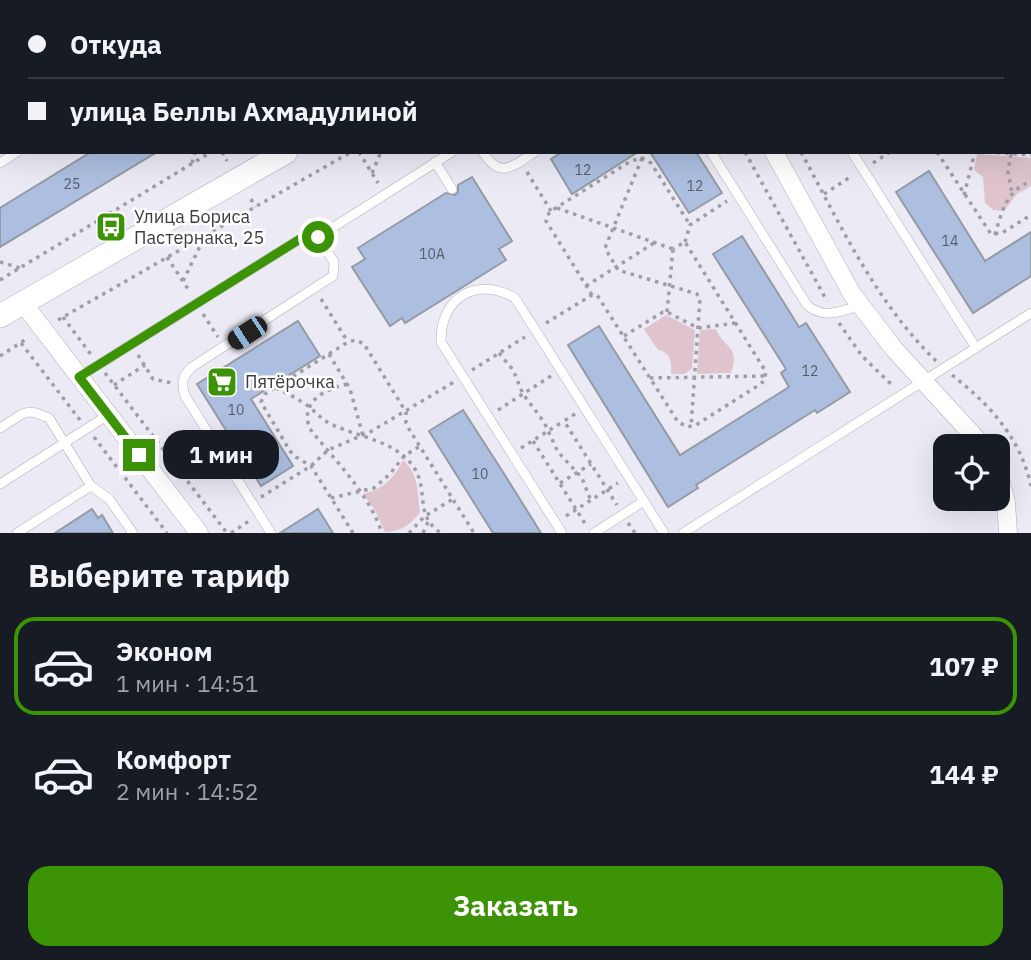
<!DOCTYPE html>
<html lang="ru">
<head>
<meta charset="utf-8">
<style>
  body { margin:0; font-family:"IBM Plex Sans",sans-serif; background:#242831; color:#f1f3f6; height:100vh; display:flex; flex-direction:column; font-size:26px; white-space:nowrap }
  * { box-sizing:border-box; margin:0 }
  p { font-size:23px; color:#9ea1a6 }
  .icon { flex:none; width:38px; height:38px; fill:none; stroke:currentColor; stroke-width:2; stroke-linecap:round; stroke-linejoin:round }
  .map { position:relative; height:533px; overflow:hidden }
  .panel { display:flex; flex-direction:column; background:#171b24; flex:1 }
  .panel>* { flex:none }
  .guide { position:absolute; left:0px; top:0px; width:1032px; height:154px; box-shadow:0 7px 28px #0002; display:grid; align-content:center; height:154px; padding:0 28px; background:#171b24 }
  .controls { position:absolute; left:933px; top:434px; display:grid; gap:14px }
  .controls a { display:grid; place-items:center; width:77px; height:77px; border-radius:14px; background:#171b24; box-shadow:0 7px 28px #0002; font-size:35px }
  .end { position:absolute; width:32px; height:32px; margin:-16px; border:9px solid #3b9305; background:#fff; box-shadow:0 0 0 4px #fff }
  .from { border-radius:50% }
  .bubble { position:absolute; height:49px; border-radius:21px; background:#171b24; box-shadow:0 7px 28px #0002; font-size:23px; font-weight:700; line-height:49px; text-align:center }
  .car { position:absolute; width:21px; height:42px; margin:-21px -10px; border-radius:9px; box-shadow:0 0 5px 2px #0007; background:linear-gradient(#222 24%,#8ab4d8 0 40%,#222 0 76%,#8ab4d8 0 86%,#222 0) }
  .guide b { display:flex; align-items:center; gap:24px; height:66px; font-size:26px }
  .guide b+b { border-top:2px solid #363941 }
  .guide i { width:18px; height:18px; background:#f1f3f6 }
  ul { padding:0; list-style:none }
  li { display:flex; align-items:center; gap:21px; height:98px; margin:0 14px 10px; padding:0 14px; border:4px solid transparent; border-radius:21px }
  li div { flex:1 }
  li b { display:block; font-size:26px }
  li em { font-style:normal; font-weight:700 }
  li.active { border-color:#3b9305 }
  li>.icon { width:63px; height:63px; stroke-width:1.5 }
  h2 { padding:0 28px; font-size:32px; line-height:84px }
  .button { display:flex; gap:14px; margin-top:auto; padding:14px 28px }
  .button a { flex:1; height:80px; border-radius:21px; background:#3b9305; color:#fff; font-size:28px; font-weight:700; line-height:80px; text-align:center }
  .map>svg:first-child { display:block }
</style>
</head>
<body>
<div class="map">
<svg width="1031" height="533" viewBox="0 0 1031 533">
  <rect width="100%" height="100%" fill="#eceaf5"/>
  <g fill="#dfc4cd">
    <polygon points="977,154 1031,158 1031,186 1017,194 1004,211 993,210 985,203 983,177 974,170"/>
    <path d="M666,315L695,330L692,369L684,374H671C672,363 671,352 658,350L644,329Z"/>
    <path d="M716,329C724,349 741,346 731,373L697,374L700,330Z"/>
    <path d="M403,460C420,476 417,491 420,512C411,525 400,532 385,532L375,510L363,494C383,489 394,479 403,460Z"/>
  </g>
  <g fill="#acbfe1" stroke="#959ba4" stroke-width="2">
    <polygon points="91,152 157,152 0,247 0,208"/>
    <polygon points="562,152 638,152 572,194 551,159"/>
    <polygon points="650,152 696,152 722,193 689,213"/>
    <polygon points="929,171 985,261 1031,232 1031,276 973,313 896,192"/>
    <polygon points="472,177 512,241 499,249 506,260 405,323 402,318 390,326 352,267 365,259 358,248 446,193 455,195 458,192 458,185"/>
    <polygon points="742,236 799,327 806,323 850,392 817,413 815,410 696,485 698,488 668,507 568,345 599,326 680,455 789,387 781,373 786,369 713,254"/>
    <polygon points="298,321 320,356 251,399 293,466 261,486 197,384"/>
    <polygon points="463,410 501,469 541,533 493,533 429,431"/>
    <polygon points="92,509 98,518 102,515 113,533 55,533"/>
    <polygon points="318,509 333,533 280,533"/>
  </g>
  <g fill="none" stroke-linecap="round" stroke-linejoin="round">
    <g stroke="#b1b0ba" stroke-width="10">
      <g id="service">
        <polyline points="35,0 36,2"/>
        <polyline points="421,2 424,0"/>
        <polyline points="865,2 867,0"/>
        <path d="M483,152C500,180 513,166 535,152"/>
        <path d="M711,152L807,305C824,320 840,311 860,306"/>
        <polyline points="852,152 976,348"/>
        <polyline points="435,162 452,189"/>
        <polyline points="0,163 17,152"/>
        <polyline points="318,237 452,152"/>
        <path d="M79,377L300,239L307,235L318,237L334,262L333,276L192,367C182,377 181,382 185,396L271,533"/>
        <polyline points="0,428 22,414 29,412 36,413 49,418 91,486 17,533"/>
        <polyline points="0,484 108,415"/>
        <polyline points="91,486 109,499 133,533"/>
        <path d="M562,533L441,342C440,297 477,276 515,298L664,533"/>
        <polyline points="594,533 644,501"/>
        <polyline points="683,533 1031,313"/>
      </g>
    </g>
    <g stroke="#b1b0ba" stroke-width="19">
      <g id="minor">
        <polyline points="690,0 691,2"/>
        <polyline points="548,2 551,0"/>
        <polyline points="774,152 852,294 894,349 983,446"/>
        <polyline points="23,303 199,533"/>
        <polyline points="998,472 1006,502 1008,533"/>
      </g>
    </g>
    <g stroke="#b1b0ba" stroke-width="24">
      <g id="tertiary">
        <polyline points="208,0 209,2"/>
        <polyline points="0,316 286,152"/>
      </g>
    </g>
    <g stroke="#9f9ea6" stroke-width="3.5" stroke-dasharray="3.5 5" stroke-linecap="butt">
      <polyline points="163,0 164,2"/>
      <polyline points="251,0 252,2"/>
      <polyline points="662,0 662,2"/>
      <polyline points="717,0 718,2"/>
      <polyline points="471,2 474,0"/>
      <polyline points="614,2 617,0"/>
      <polyline points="0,3 2,12"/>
      <polyline points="0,38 2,38"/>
      <polyline points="0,92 2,81"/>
      <polyline points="0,116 2,115"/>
      <polyline points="222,152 227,161"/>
      <polyline points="359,152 378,183"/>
      <polyline points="745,152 827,301"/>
      <path d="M801,152C841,226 875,301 936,361"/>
      <polyline points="937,152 991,234 1002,233 1031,215"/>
      <polyline points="988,152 1031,155"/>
      <polyline points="1011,154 1008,172 1012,193"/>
      <polyline points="642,158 605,248 618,270 697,294 700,298 691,427"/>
      <polyline points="192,163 195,152"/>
      <polyline points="873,163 890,152"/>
      <polyline points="527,172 551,211"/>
      <polyline points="372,173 381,152"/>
      <polyline points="824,194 852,176"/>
      <polyline points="964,195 975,152"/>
      <polyline points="251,199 255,207"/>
      <polyline points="557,208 673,249"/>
      <path d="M995,235C1002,211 1006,191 1031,181"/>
      <polyline points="685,242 690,225 727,201"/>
      <polyline points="167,257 190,292"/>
      <polyline points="0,262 20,268"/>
      <polyline points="0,280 211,152"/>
      <polyline points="183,281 205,236"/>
      <polyline points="586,286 654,243"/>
      <polyline points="592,295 546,221 546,217 551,211 631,161 642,158 651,163 690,225"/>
      <polyline points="321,299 348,342"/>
      <polyline points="667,312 673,249"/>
      <polyline points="203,314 218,337"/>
      <polyline points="63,317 92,356"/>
      <polyline points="58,320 351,152"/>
      <polyline points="546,323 592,295 597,295 678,422 688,427 696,425 759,385 764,381 766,372 685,242 673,249"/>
      <polyline points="839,323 862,356 893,386"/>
      <polyline points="624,336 663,312 667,312 698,328 736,323"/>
      <polyline points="21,343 80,420"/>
      <polyline points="499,353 513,370 523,394 544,422 558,452 582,478 591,501"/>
      <polyline points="329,354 350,389 363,436"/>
      <polyline points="138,355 153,379 172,383"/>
      <polyline points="0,356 28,338"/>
      <polyline points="472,370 525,337"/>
      <polyline points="105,373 227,533"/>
      <path d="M952,375C990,405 1020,437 1031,486"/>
      <polyline points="650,378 766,376"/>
      <path d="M347,384C325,389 299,402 310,429C336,462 368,492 382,533"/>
      <polyline points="114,385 145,365"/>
      <path d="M276,388C287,394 300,399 309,407C317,413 322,420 331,424C357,437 394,440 413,466C430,490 413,515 441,533"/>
      <polyline points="498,410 551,376"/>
      <polyline points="575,414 564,421 617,505"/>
      <polyline points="94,437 167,533"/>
      <polyline points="533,441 586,525"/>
      <polyline points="521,448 564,421"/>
      <polyline points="560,483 591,464"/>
      <polyline points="261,497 311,466 328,450 370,432 454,382"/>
      <polyline points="331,498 374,488 390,474 404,456 420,446"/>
      <polyline points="566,516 618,483"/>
      <polyline points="628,523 635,533"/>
      <polyline points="231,533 249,521"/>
      <polyline points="353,533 311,466 296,457 290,451 261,402 265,394 348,342 356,340 364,344 406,412 406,423 409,429 474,533"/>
      <polyline points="409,533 425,516 453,499"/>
      <polyline points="423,533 428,522"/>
    </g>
    <use href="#service" stroke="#fff" stroke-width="9"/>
    <use href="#minor" stroke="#fff" stroke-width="18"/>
    <use href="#tertiary" stroke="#fff" stroke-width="23"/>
  </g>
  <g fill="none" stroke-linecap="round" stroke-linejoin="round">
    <polyline stroke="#3b9305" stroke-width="9" points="139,455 79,377 300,239 307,236 318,237"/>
  </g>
  <defs>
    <g id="bus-square" transform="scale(1.575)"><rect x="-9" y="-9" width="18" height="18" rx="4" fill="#3b9305" stroke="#fff"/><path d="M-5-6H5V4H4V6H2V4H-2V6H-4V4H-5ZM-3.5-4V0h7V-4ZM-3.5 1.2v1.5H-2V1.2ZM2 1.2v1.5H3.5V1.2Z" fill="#fff"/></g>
    <g id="supermarket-square" transform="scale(1.575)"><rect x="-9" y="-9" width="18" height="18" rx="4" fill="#3b9305" stroke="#fff"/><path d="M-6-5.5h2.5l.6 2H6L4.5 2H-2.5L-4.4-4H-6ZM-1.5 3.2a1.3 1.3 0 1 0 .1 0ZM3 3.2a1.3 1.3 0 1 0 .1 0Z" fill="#fff"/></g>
  </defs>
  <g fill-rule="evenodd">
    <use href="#bus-square" x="111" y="227"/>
    <use href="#supermarket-square" x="222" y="382"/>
  </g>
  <g text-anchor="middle" stroke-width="5" stroke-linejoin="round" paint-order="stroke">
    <g font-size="14" fill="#585c68">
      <text x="583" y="175">12</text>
      <text x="72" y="189">25</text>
      <text x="695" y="191">12</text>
      <text x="950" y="246">14</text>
      <text x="432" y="259">10А</text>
      <text x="810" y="376">12</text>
      <text x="236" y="415">10</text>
      <text x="480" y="479">10</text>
    </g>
    <g font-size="18" fill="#3c3b40" stroke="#fff" text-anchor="start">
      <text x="134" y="223">Улица Бориса<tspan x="134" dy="21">Пастернака, 25</tspan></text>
      <text x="245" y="388">Пятёрочка</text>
    </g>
  </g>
</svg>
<div class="controls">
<a><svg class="icon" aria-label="locate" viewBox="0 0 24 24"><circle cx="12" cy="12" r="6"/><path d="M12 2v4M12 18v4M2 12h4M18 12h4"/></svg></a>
</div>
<i class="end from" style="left:318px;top:237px"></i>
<i class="end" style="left:139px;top:455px"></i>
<div class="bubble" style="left:163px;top:430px;width:116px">1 мин</div>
<i class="car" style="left:247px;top:333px;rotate:237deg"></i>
<div class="guide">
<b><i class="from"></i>Откуда</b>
<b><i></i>улица Беллы Ахмадулиной</b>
</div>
</div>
<section class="panel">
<h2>Выберите тариф</h2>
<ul>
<li class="active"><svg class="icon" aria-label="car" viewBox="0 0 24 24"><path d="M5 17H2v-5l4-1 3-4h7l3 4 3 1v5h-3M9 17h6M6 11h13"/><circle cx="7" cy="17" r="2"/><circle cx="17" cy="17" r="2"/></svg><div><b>Эконом</b><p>1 мин · 14:51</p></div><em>107 ₽</em></li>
<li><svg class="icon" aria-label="car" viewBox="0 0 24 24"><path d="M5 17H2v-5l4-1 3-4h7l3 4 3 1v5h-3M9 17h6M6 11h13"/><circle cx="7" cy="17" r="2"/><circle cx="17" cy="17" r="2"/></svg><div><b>Комфорт</b><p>2 мин · 14:52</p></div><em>144 ₽</em></li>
</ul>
<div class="button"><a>Заказать</a></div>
</section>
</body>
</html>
